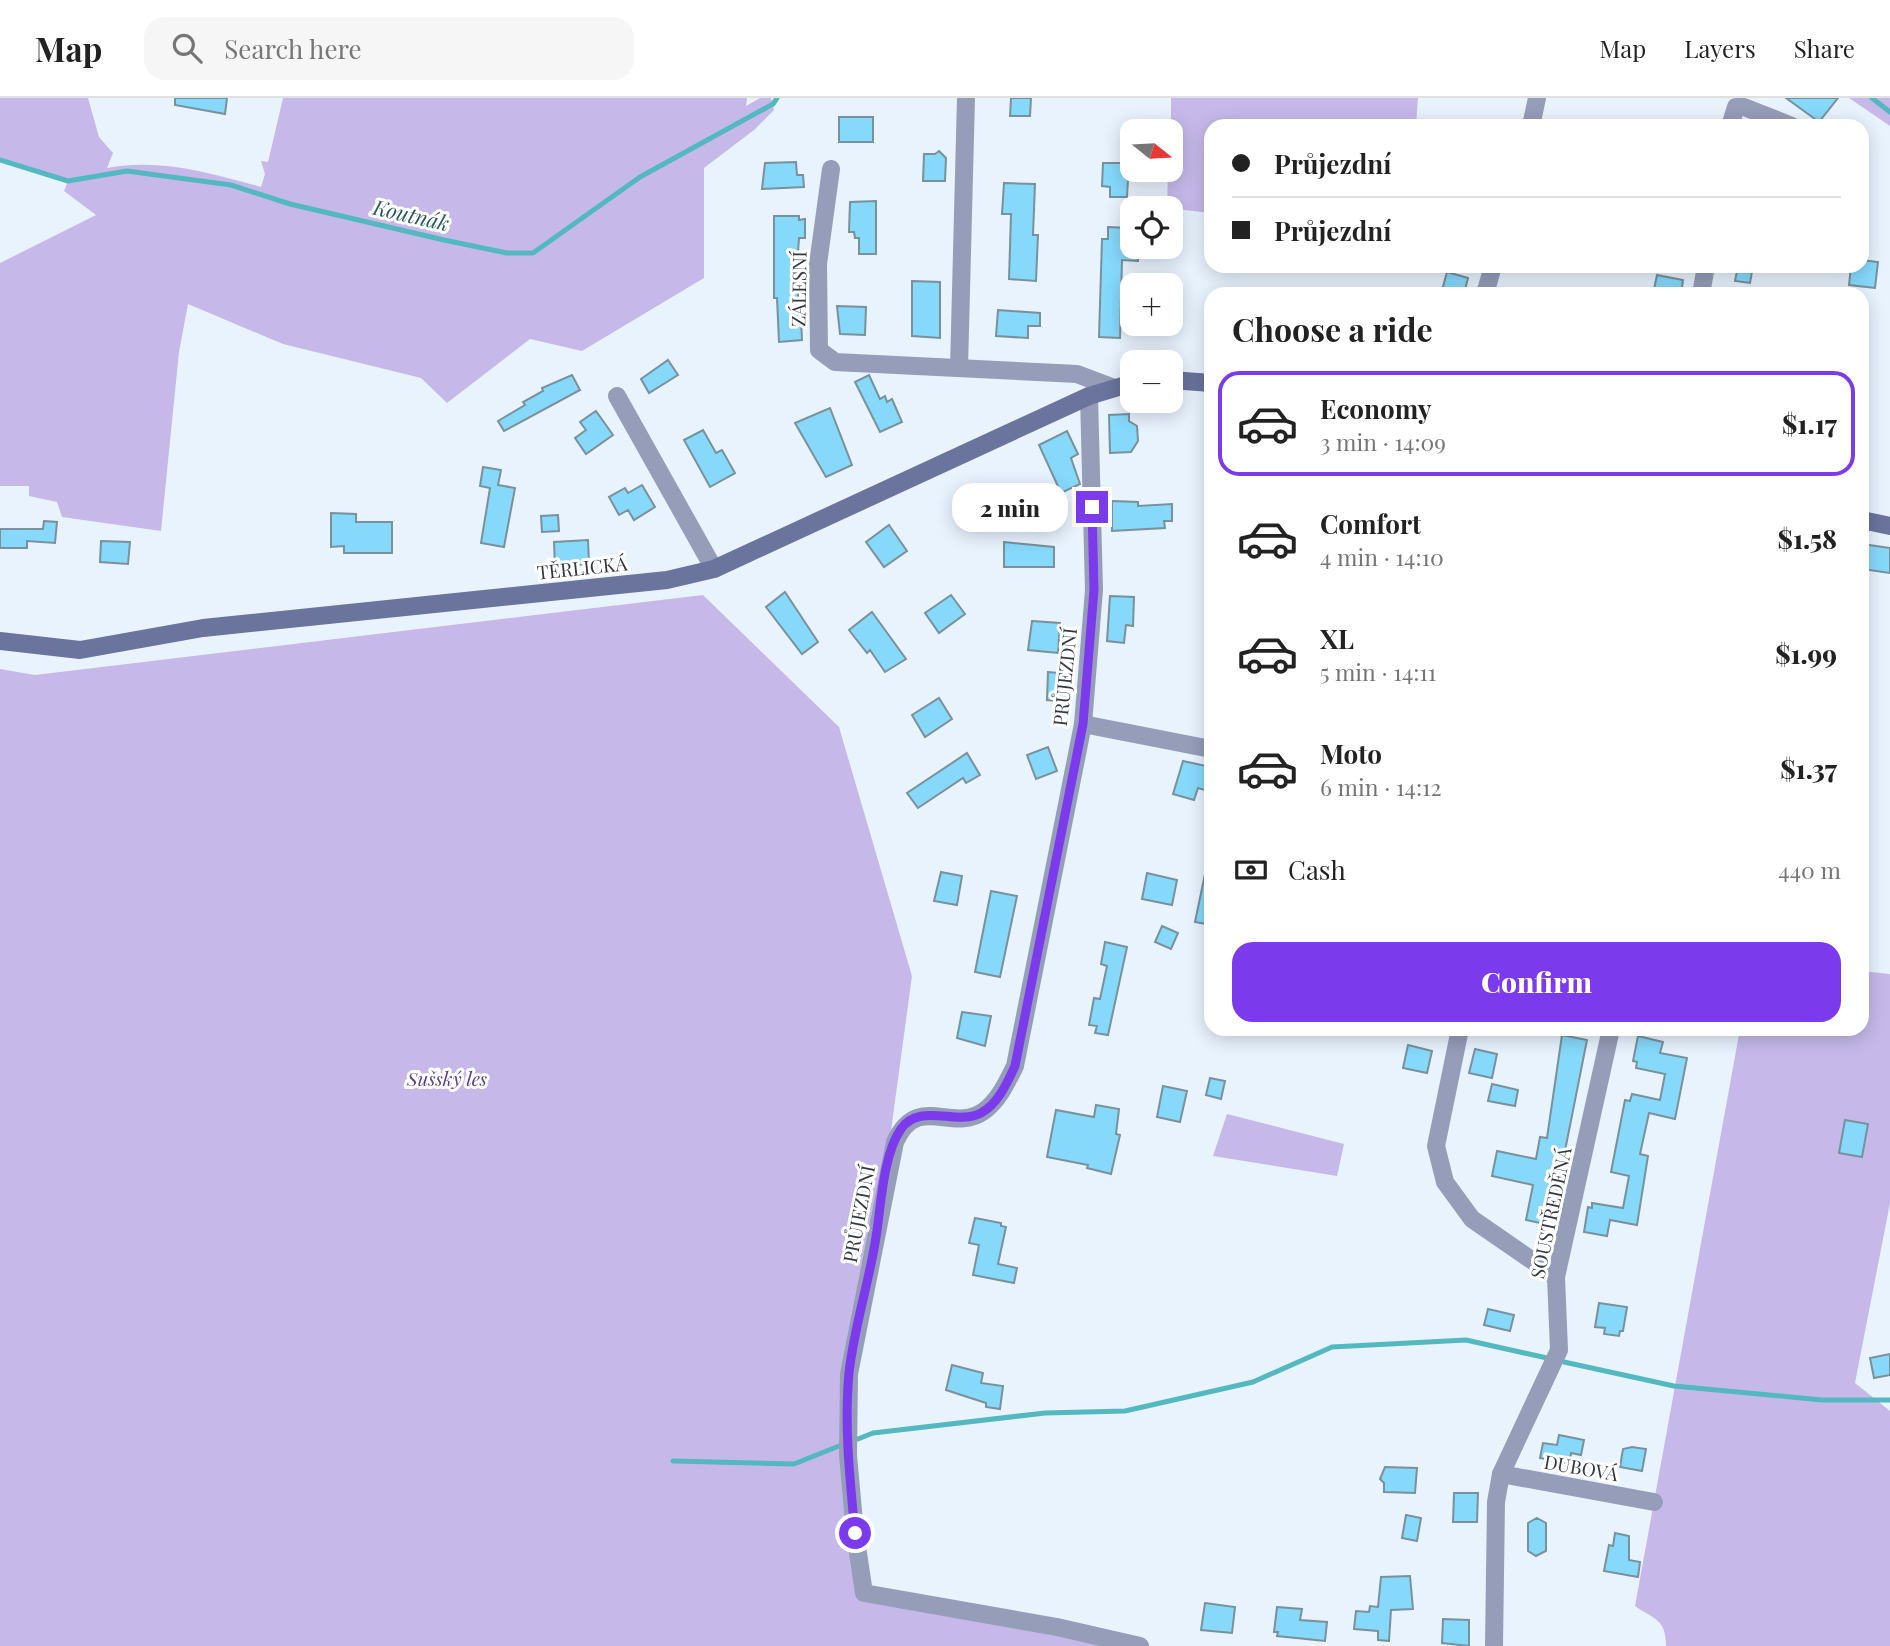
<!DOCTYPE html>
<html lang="en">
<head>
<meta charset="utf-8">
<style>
  body { margin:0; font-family:"Playfair Display",serif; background:#f6f6f6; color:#222; height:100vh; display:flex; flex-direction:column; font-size:26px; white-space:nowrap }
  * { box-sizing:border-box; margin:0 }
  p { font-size:23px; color:#767676 }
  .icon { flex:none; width:38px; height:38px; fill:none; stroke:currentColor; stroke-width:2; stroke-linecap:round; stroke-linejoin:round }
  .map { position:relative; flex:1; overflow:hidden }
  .panel { position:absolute; left:1204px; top:189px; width:665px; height:749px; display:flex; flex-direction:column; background:#fff; border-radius:21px; box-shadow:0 4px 18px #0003 }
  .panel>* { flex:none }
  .top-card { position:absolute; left:1204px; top:21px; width:665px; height:154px; border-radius:21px; box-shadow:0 4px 18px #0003; display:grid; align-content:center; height:154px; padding:0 28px; background:#fff }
  .needle { width:46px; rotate:108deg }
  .fabs { position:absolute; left:1120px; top:21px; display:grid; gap:14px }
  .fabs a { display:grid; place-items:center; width:63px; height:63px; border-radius:14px; background:#fff; box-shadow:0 4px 18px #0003; font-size:35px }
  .end { position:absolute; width:32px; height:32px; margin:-16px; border:9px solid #7c3aed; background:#fff; box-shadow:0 0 0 4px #fff }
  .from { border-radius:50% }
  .bubble { position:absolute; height:49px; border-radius:21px; background:#fff; box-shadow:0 4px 18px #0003; font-size:23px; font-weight:800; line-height:49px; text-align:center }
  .top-card b { display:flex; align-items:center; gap:24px; height:66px; font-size:26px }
  .top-card b+b { border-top:2px solid #e0e0e0 }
  .top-card i { width:18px; height:18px; background:#222 }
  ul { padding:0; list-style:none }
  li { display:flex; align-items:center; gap:21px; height:105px; margin:0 14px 10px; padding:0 14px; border:4px solid transparent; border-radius:21px }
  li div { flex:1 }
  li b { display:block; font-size:26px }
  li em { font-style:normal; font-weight:800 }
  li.on { border-color:#7c3aed }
  li>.icon { width:63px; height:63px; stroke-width:1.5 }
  h2 { padding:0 28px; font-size:32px; line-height:84px }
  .pay { display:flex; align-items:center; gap:18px; height:77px; padding:0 28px; font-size:26px }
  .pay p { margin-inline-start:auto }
  .action { display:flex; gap:14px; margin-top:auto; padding:14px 28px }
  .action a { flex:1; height:80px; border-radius:21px; background:#7c3aed; color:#fff; font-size:28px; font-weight:800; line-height:80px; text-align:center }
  header { display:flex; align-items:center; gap:42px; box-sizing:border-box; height:98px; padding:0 35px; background:#fff; border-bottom:2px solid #e0e0e0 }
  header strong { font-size:33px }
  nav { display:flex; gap:38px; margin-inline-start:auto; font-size:24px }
  .search { width:490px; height:63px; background:#f6f6f6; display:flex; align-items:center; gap:18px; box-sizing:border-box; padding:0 24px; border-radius:21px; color:#767676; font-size:26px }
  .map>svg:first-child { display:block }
</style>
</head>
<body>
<header>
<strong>Map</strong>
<div class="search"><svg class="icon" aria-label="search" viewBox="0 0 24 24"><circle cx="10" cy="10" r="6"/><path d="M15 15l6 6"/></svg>Search here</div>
<nav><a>Map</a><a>Layers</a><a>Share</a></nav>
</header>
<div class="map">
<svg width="1890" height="1548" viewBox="0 0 1890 1548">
  <rect width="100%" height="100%" fill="#e9f3fe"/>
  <g fill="#c6b9ea">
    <path d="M0,0H88L99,39L113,55L107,70C160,60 210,75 261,89L265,76L261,63L268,64L283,0H747L746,8L760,0H771L774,12L754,32L704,70V180L582,253L530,241L447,305L421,280L283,246L188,206L179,254L161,433L62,419L57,404L29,398V388H0V165L96,117L64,93L68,83L0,62Z"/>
    <polygon points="1171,0 1418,0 1416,28 1211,28 1211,115 1167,110 1168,72 1171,72"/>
    <polygon points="1849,0 1890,0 1890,28"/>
    <polygon points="703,497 839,629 912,878 876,1143 849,1276 864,1495 1116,1548 0,1548 0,571 35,577"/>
    <path d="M1862,873L1890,876V1105L1855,1285L1890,1313V1548H1666C1666,1521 1655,1522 1635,1508L1740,931H1862Z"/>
    <polygon points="1227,1016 1344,1046 1337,1078 1213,1058"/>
  </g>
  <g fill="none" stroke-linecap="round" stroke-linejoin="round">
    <g stroke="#53b8c0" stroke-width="5">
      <polyline points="1872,0 1890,14"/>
      <polyline points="0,62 68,83 127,73 231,87 290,106 444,142 507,155 533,155 640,79 773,6 777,0"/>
      <polyline points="1564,1264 1674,1288 1822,1302 1890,1302"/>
      <polyline points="858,1341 873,1335 1045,1315 1125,1313 1253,1284 1332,1249 1466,1242 1547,1260"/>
      <polyline points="673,1363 794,1366 839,1348"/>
    </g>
  </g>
  <g fill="#86d9fb" stroke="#79919b" stroke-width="2">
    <polygon points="175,0 227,0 225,16 175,7"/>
    <polygon points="1011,0 1031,0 1030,18 1010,18"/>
    <polygon points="1786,0 1838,0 1819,24"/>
    <rect x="839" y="19" width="34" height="25"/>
    <polygon points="939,53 946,60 945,83 923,83 924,56 935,56"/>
    <polygon points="796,64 797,77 803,77 804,89 762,91 765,65"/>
    <polygon points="1103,65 1129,65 1127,99 1110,99 1110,89 1102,88"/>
    <polygon points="1004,85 1035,86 1033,137 1038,137 1036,183 1009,181 1011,116 1002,116"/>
    <polygon points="876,103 876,156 859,156 859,140 855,140 854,134 849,134 850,104"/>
    <polygon points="774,118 799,118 799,122 805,121 805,140 799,140 798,154 798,221 801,221 802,242 779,244 777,200 774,200"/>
    <polygon points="1108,129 1129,130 1128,142 1132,142 1132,149 1138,149 1138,163 1122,162 1120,240 1099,239 1102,141 1108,141"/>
    <polygon points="1862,162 1878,164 1875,190 1849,187 1851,168 1862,168"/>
    <polygon points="1738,168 1753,168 1750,185 1735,183"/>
    <polygon points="1447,174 1468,180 1464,196 1441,196"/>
    <polygon points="1657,177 1683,182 1681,196 1653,196"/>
    <polygon points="912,183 940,184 940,240 912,238"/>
    <polygon points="837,208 866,209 865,237 840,236"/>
    <polygon points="998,212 1040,215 1040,228 1028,228 1028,240 996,238"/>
    <polygon points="668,262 678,277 649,295 641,281"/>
    <polygon points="572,277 580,292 504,333 498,323 525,307 523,304 543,293 542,290"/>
    <polygon points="869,277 880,301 885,298 887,304 892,301 902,324 880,334 855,284"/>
    <polygon points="830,310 852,367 826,379 795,325"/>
    <polygon points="596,313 613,337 586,356 575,340 586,332 580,324"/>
    <polygon points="1129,316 1129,323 1137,328 1138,343 1131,354 1110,355 1109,317"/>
    <polygon points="703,332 716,355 722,352 735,375 710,389 684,342"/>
    <polygon points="1067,333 1078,356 1071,360 1080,386 1061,395 1039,347"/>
    <polygon points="483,369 501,372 498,387 515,390 504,449 481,445 490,390 480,388"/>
    <polygon points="642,387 655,409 634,422 628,412 619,417 609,399 625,390 628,395"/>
    <polygon points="1112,403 1138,404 1138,408 1172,406 1172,423 1164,423 1165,430 1112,433"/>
    <polygon points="331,415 356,416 356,424 392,424 392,455 344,455 344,448 331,449"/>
    <polygon points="558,417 559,433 542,434 541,418"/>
    <polygon points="44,423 57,424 55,445 27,443 27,450 0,450 0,431 43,431"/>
    <polygon points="889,427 907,453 884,469 866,444"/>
    <polygon points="588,442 589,466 555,468 554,444"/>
    <polygon points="101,443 130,444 128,466 100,464"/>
    <polygon points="1004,444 1054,449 1054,469 1004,469"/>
    <polygon points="1862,446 1890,450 1890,475 1862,471"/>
    <polygon points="785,494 818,544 802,556 766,509"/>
    <polygon points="951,497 965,516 939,535 925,515"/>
    <polygon points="1110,498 1134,499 1133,528 1126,527 1124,545 1107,543"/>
    <polygon points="872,514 906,561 885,574 870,552 867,555 849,532"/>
    <polygon points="1032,523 1060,525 1058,555 1028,552"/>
    <polygon points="1048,574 1069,576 1066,604 1047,602"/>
    <polygon points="939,600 952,621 925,639 912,617"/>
    <polygon points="1048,649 1057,673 1036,681 1027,657"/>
    <polygon points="967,655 980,677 966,685 963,680 918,710 907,695"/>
    <polygon points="1183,663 1211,669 1211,694 1198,690 1194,702 1173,696"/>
    <polygon points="941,774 962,778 957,807 934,803"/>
    <polygon points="1147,775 1177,782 1172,807 1142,801"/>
    <polygon points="1205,776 1211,777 1211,827 1195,824"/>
    <polygon points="991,793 1017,798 1000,879 975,874"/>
    <polygon points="1162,828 1178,835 1171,851 1155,844"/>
    <polygon points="1105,844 1127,849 1108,937 1095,935 1097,928 1089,927 1094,900 1100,901 1107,868 1101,866"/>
    <polygon points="962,914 991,918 985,948 957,940"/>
    <polygon points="1562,937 1587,942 1552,1118 1546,1117 1545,1126 1526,1122 1533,1087 1492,1078 1497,1053 1536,1061 1540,1039 1547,1040"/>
    <polygon points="1638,938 1663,944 1660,955 1687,960 1675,1021 1649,1015 1640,1056 1648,1058 1637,1127 1610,1122 1607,1138 1584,1134 1588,1109 1592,1110 1592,1105 1623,1110 1629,1078 1611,1074 1625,1002 1630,1003 1632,996 1660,1002 1665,976 1636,970 1637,964 1633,963"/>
    <polygon points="1408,947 1432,953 1427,975 1403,970"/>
    <polygon points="1475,951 1497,956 1492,980 1469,975"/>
    <polygon points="1210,980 1225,983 1221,1001 1206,997"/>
    <polygon points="1492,986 1518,992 1515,1008 1488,1003"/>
    <polygon points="1163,988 1187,993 1180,1024 1157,1019"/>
    <polygon points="1096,1007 1119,1011 1116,1036 1120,1037 1111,1076 1087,1070 1088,1067 1047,1059 1056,1012 1094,1019"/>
    <polygon points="1845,1022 1868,1026 1862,1059 1839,1055"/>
    <polygon points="975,1120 1001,1125 1001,1128 1006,1129 998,1166 1017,1170 1014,1185 973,1177 979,1147 969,1145"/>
    <polygon points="1599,1205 1627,1209 1623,1233 1620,1233 1619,1238 1604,1236 1605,1230 1595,1229"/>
    <polygon points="1488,1211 1514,1217 1510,1233 1484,1227"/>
    <polygon points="1890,1256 1890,1277 1874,1280 1870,1260"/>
    <polygon points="952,1267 983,1275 981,1285 1003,1288 1000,1311 986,1309 986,1305 946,1292"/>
    <polygon points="1559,1337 1584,1342 1581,1357 1571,1355 1570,1366 1540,1360 1543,1345 1557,1347"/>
    <polygon points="1632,1349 1646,1351 1642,1373 1620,1369 1623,1351"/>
    <polygon points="1385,1369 1417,1370 1415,1395 1384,1394 1384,1385 1380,1381"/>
    <polygon points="1454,1395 1478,1395 1477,1424 1453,1424"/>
    <polygon points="1406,1417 1421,1420 1417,1443 1402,1440"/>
    <polygon points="1537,1420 1546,1425 1546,1453 1536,1458 1528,1453 1528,1425"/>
    <polygon points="1615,1435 1629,1438 1629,1462 1640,1464 1638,1479 1604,1473 1609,1447 1613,1448"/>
    <polygon points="1410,1478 1413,1511 1391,1512 1389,1543 1378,1542 1378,1533 1354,1531 1356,1513 1369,1514 1370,1508 1378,1509 1381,1479"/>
    <polygon points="1205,1505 1235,1509 1232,1535 1201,1532"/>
    <polygon points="1277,1509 1302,1511 1300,1522 1327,1524 1325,1543 1277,1538 1278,1534 1274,1534"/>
    <polygon points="1443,1521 1469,1522 1469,1548 1442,1545"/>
  </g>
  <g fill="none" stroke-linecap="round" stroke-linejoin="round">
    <g stroke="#969db9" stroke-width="18">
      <polyline points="1531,28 1537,0"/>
      <polyline points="1730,28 1736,9 1744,9 1792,28"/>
      <polyline points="831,71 818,166 819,252 835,264 1077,276 1114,290"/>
      <polyline points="1485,196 1493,168"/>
      <polyline points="1701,196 1706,168"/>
      <polyline points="959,270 966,0"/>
      <polyline points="617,298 714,471"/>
      <path d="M1089,298L1094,492L1083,626L1015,968C1007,984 999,1002 984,1013C952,1036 918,994 895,1044L849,1276L848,1357L855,1435L864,1495L1057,1529L1140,1548"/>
      <polyline points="1083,626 1211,651"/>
      <polyline points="1460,931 1436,1048 1445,1084 1472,1121 1556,1179"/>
      <polyline points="1501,1376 1654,1404"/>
      <polyline points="1494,1548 1496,1404 1501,1376 1559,1252 1556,1179 1611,931"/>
    </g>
    <g stroke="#6a749d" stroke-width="18">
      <polyline points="1171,282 1211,285"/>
      <polyline points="1862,422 1890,428"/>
      <polyline points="0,543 80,552 203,530 667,482 714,471 1089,298 1132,285"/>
    </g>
  </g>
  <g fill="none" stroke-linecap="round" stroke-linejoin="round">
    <path stroke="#7c3aed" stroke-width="9" d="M855,1435C850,1382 844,1328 849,1275C854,1229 869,1185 876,1139C881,1109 883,1056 901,1031C919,1004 957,1028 981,1015C998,1006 1007,985 1015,968L1083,626L1094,492L1092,409"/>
  </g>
  <g text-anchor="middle" stroke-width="6" stroke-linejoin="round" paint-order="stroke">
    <g font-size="19" fill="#31383f" stroke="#fff">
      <text transform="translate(799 191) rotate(-89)" y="7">ZÁLESNÍ</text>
      <text transform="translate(582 470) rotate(-6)" y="7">TĚRLICKÁ</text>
      <text transform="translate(1065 579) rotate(-84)" y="7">PRŮJEZDNÍ</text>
      <text transform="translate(1551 1115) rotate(-78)" y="7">SOUSTŘEDĚNÁ</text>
      <text transform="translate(859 1116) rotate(-79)" y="7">PRŮJEZDNÍ</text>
      <text transform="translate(1581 1370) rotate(10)" y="7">DUBOVÁ</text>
    </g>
    <g font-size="19" font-style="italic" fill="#593e8b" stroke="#fff">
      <text x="447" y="988">Sušský les</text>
    </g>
    <g font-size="21" font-style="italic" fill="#2b585c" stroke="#fff">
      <text transform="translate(411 118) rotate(13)" y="7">Koutnák</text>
    </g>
  </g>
</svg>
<div class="fabs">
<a><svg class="needle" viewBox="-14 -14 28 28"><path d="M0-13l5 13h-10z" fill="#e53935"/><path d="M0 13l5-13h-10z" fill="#767676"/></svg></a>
<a><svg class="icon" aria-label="locate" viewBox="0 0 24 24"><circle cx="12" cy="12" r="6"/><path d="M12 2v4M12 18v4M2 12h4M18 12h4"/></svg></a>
<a>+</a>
<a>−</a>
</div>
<i class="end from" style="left:855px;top:1435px"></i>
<i class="end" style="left:1092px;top:409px"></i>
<div class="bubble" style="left:952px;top:385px;width:116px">2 min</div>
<div class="top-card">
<b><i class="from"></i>Průjezdní</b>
<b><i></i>Průjezdní</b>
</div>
<section class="panel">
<h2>Choose a ride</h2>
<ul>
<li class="on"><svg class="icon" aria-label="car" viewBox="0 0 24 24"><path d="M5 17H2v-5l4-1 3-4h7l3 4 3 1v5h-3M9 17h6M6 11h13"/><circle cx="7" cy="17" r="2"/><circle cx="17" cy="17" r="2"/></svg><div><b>Economy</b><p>3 min · 14:09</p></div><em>$1.17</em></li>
<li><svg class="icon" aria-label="car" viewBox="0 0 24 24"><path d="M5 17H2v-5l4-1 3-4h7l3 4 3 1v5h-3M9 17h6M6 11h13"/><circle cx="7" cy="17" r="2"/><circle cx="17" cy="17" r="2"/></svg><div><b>Comfort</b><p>4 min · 14:10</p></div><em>$1.58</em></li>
<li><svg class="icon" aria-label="car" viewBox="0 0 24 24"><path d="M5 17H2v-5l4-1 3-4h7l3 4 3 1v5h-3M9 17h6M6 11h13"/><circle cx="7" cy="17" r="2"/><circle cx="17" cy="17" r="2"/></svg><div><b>XL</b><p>5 min · 14:11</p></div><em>$1.99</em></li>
<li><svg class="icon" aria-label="car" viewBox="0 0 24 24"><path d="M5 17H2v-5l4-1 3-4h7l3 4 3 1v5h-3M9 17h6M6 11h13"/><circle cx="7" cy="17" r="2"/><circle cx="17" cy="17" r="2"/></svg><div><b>Moto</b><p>6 min · 14:12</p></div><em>$1.37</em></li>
</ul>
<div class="pay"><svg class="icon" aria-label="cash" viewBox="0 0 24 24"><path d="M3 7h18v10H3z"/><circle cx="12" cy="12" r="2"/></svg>Cash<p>440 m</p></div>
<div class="action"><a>Confirm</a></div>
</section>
</div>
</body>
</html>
